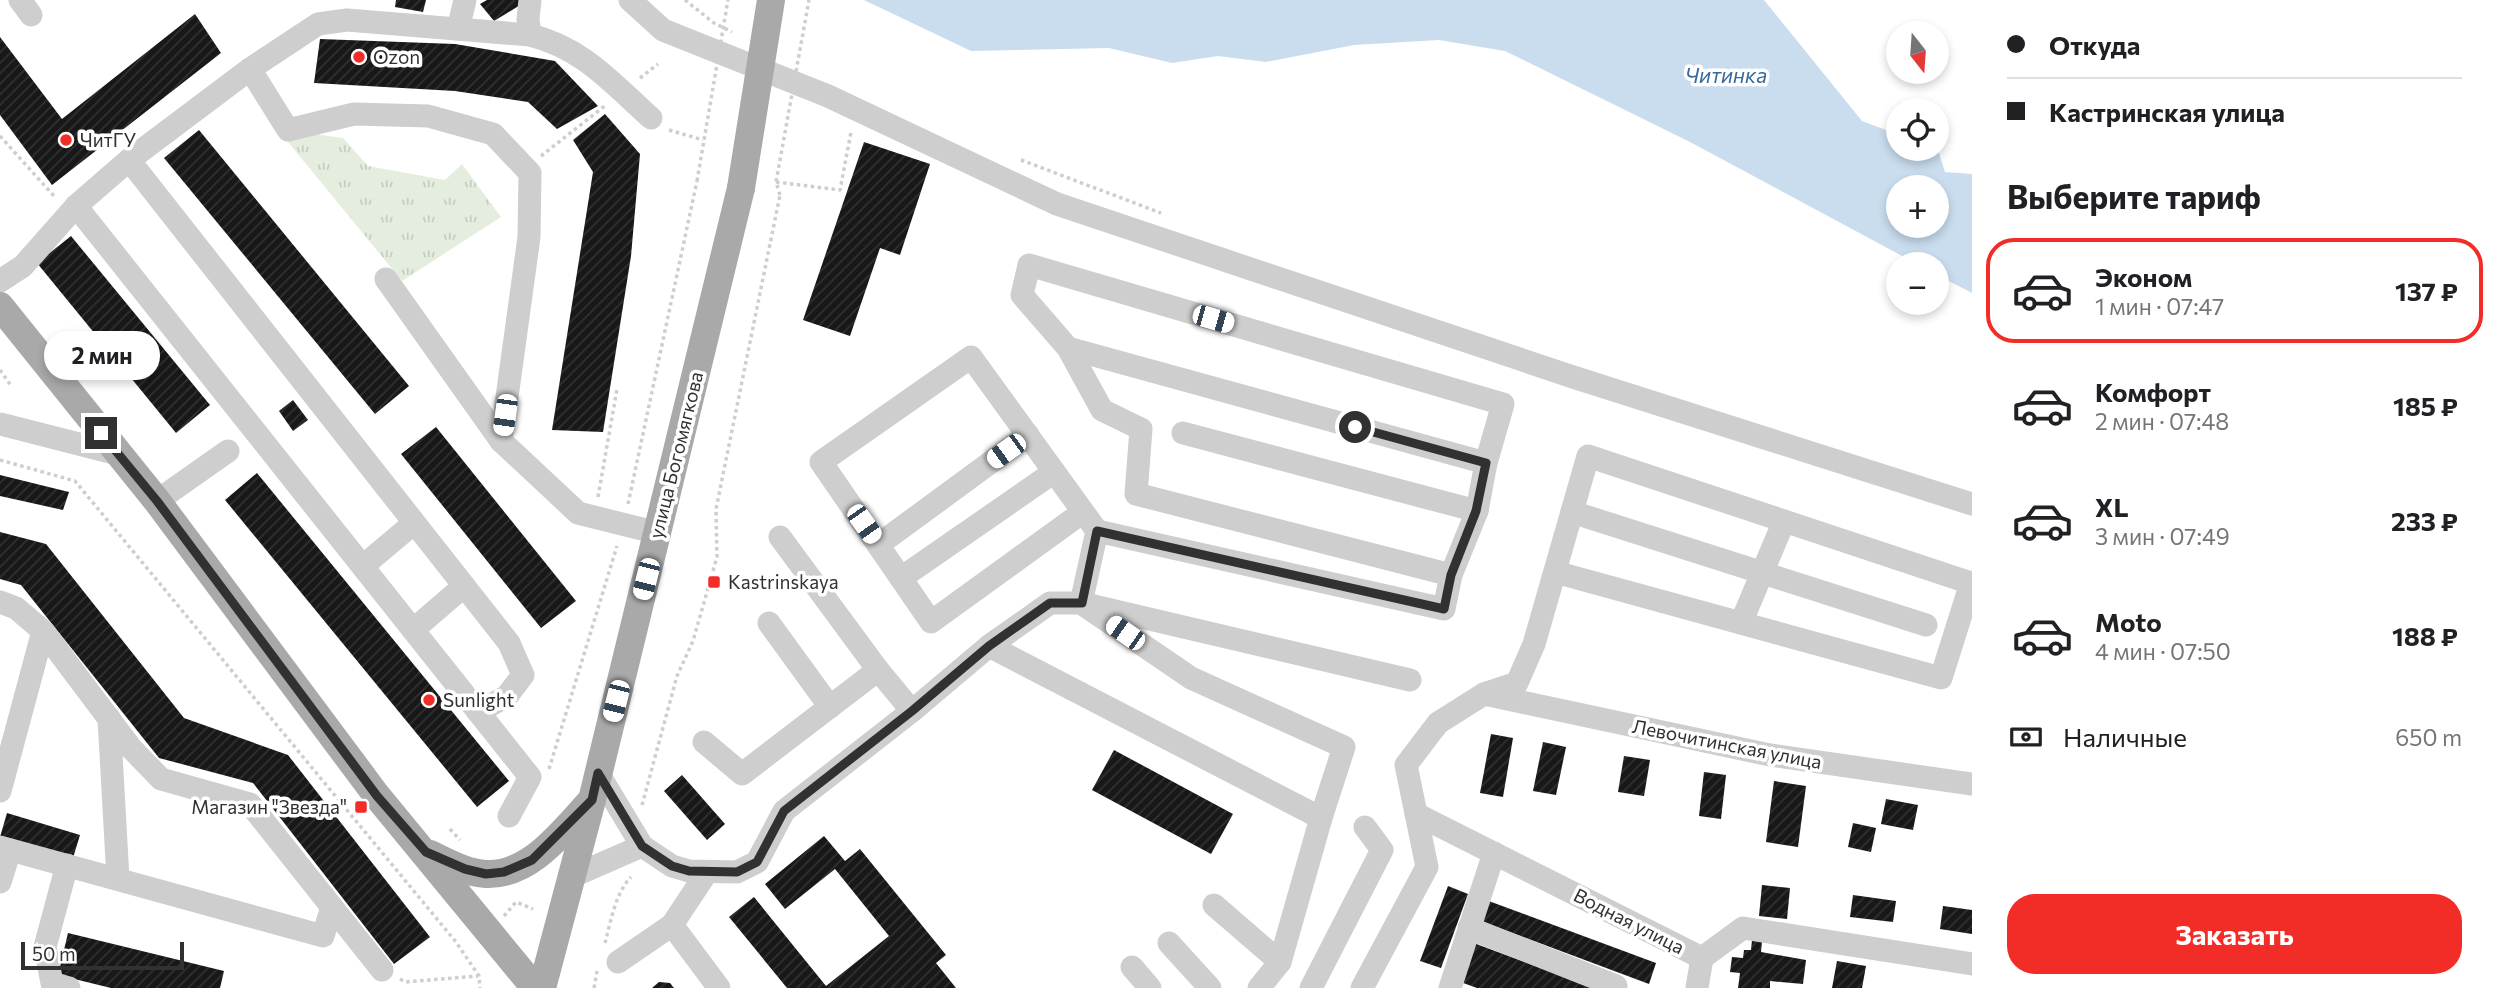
<!DOCTYPE html>
<html lang="ru">
<head>
<meta charset="utf-8">
<style>
  body { margin:0; font-family:Commissioner,sans-serif; background:#f2f2f2; color:#202124; height:100vh; display:flex; flex-direction:column; font-size:26px; white-space:nowrap }
  * { box-sizing:border-box; margin:0 }
  p { font-size:23px; color:#757577 }
  .icon { flex:none; width:38px; height:38px; fill:none; stroke:currentColor; stroke-width:2; stroke-linecap:round; stroke-linejoin:round }
  .map { position:relative; flex:1; overflow:hidden }
  .side { display:flex; flex-direction:column; background:#fff; width:525px }
  .side>* { flex:none }
  .banner { display:grid; align-content:center; height:154px; padding:0 35px; background:#fff }
  .needle { width:46px; rotate:163deg }
  .fabs { position:absolute; left:1886px; top:21px; display:grid; gap:14px }
  .fabs a { display:grid; place-items:center; width:63px; height:63px; border-radius:50%; background:#fff; box-shadow:0 4px 10px #0003; font-size:35px }
  .scale { position:absolute; left:21px; bottom:18px; width:163px; box-sizing:border-box; padding-left:7px; border:4px solid #313131; border-top:0; font-size:19px; line-height:24px; white-space:nowrap; color:#313131; -webkit-text-stroke:5px #fff; paint-order:stroke }
  .end { position:absolute; width:32px; height:32px; margin:-16px; border:9px solid #313131; background:#fff; box-shadow:0 0 0 4px #fff }
  .from { border-radius:50% }
  .bubble { position:absolute; height:49px; border-radius:24px; background:#fff; box-shadow:0 4px 10px #0003; font-size:23px; font-weight:700; line-height:49px; text-align:center }
  .car { position:absolute; width:21px; height:42px; margin:-21px -10px; border-radius:9px; box-shadow:0 0 5px 2px #0007; background:linear-gradient(#fff 24%,#345 0 40%,#fff 0 76%,#345 0 86%,#fff 0) }
  .banner b { display:flex; align-items:center; gap:24px; height:66px; font-size:26px }
  .banner b+b { border-top:2px solid #e0e0e0 }
  .banner i { width:18px; height:18px; background:#202124 }
  ul { padding:0; list-style:none }
  li { display:flex; align-items:center; gap:21px; height:105px; margin:0 14px 10px; padding:0 21px; border:4px solid transparent; border-radius:28px }
  li div { flex:1 }
  li b { display:block; font-size:26px }
  li em { font-style:normal; font-weight:700 }
  li.active { border-color:#f22d28 }
  li>.icon { width:63px; height:63px; stroke-width:1.5 }
  h2 { padding:0 35px; font-size:32px; line-height:84px }
  .pay { display:flex; align-items:center; gap:18px; height:77px; padding:0 35px; font-size:26px }
  .pay p { margin-inline-start:auto }
  .primary-button { display:flex; gap:14px; margin-top:auto; padding:14px 35px }
  .primary-button a { flex:1; height:80px; border-radius:28px; background:#f22d28; color:#fff; font-size:28px; font-weight:700; line-height:80px; text-align:center }
  main { display:flex; flex:1; min-height:0 }
  .map>svg:first-child { display:block }
</style>
</head>
<body>
<main>
<div class="map">
<svg width="1972" height="988" viewBox="0 0 1972 988">
  <defs>
    <pattern id="park-tufts" width="24" height="20" patternUnits="userSpaceOnUse" patternTransform="scale(1.75)"><rect width="24" height="20" fill="#e5eede"/><path d="M3 7l-1-3M5 7V3M7 7l1-3M15 17l-1-3M17 17v-4M19 17l1-3" fill="none" stroke="#c5cdbf"/></pattern>
    <pattern id="building-hatch" width="6" height="6" patternUnits="userSpaceOnUse" patternTransform="scale(1.75)"><rect width="6" height="6" fill="#181818"/><path d="M-1 1l2-2M0 6l6-6M5 7l2-2" fill="none" stroke="#313131"/></pattern>
  </defs>
  <rect width="100%" height="100%" fill="#fff"/>
  <polygon fill="url(#park-tufts)" points="300,132 343,138 368,166 445,180 462,164 501,217 402,281 288,142"/>
  <path fill="#c9ddef" fill-rule="evenodd" d="M864,0H1764L1862,121L1899,135V149L1938,150L1945,172L1972,174V293L1937,275V264H1917L1690,142L1505,51L1439,40L1354,45L1266,62L1218,56L1172,63L1109,48L971,51ZM1899,187H1937V226H1899Z"/>
  <g fill="url(#building-hatch)">
    <polygon points="396,0 426,0 423,12 395,7"/>
    <polygon points="487,0 519,0 522,4 494,21 480,4"/>
    <polygon points="195,14 221,53 52,185 0,115 0,37 62,119"/>
    <polygon points="320,39 455,44 555,61 598,106 557,129 528,102 455,91 314,83"/>
    <polygon points="605,114 640,154 631,256 603,432 552,430 593,172 573,140"/>
    <polygon points="199,130 409,386 375,414 164,158"/>
    <polygon points="864,142 930,164 900,255 880,248 850,336 803,320"/>
    <polygon points="71,236 210,405 176,433 37,263"/>
    <polygon points="293,400 308,420 293,431 279,411"/>
    <polygon points="436,427 576,601 541,628 401,454"/>
    <polygon points="257,473 509,781 477,807 225,500"/>
    <polygon points="0,475 69,492 63,510 0,496"/>
    <polygon points="0,532 46,544 184,718 288,755 430,937 394,964 253,783 159,758 21,585 0,579"/>
    <polygon points="1491,734 1513,738 1503,797 1480,793"/>
    <polygon points="1543,742 1566,747 1556,795 1533,791"/>
    <polygon points="1114,750 1233,814 1211,854 1092,790"/>
    <polygon points="1624,756 1650,760 1644,796 1618,792"/>
    <polygon points="1704,772 1726,775 1721,819 1699,816"/>
    <polygon points="682,775 725,824 707,840 664,791"/>
    <polygon points="1774,781 1806,786 1798,847 1766,842"/>
    <polygon points="1886,799 1918,805 1913,830 1881,824"/>
    <polygon points="7,813 80,835 73,858 0,837"/>
    <polygon points="1853,823 1876,828 1871,852 1848,847"/>
    <polygon points="824,836 845,861 860,849 946,955 936,963 956,988 787,988 729,917 754,897 826,986 889,936 835,869 785,909 765,884"/>
    <polygon points="1762,885 1790,888 1787,919 1759,916"/>
    <polygon points="1448,886 1468,894 1441,968 1420,961"/>
    <polygon points="1853,895 1896,901 1893,922 1850,917"/>
    <polygon points="1486,900 1656,963 1649,984 1478,920"/>
    <polygon points="1943,906 1972,910 1972,934 1940,929"/>
    <polygon points="68,933 224,971 220,988 111,988 58,975"/>
    <polygon points="1752,940 1762,941 1761,952 1806,960 1803,984 1770,981 1770,988 1738,988 1740,973 1730,972 1732,957 1743,958 1744,950 1751,950"/>
    <polygon points="1471,942 1595,988 1477,988 1455,980"/>
    <polygon points="1837,961 1866,966 1862,988 1832,988"/>
    <polygon points="659,982 670,983 674,988 652,988"/>
  </g>
  <g fill="none" stroke-linecap="round" stroke-linejoin="round">
    <g stroke="#cecece" stroke-width="3.5" stroke-dasharray="3.5 3.5" stroke-linecap="butt">
      <polyline points="685,0 714,23 732,32"/>
      <polyline points="640,78 658,64"/>
      <polyline points="669,130 703,140"/>
      <polyline points="0,136 54,196"/>
      <polyline points="541,156 606,105"/>
      <polyline points="1021,160 1161,213"/>
      <polyline points="776,182 840,190 851,132"/>
      <polyline points="0,370 12,387"/>
      <polyline points="0,460 75,481 456,942 479,976 480,988"/>
      <polyline points="598,497 617,389"/>
      <polyline points="628,504 697,181"/>
      <polyline points="549,769 617,546"/>
      <polyline points="642,805 677,676 693,641 717,557 716,509 780,195"/>
      <polyline points="450,829 460,840"/>
      <polyline points="504,916 516,902 533,909"/>
      <path d="M605,943C611,921 615,894 631,877"/>
      <polyline points="400,979 405,982 478,976"/>
      <polyline points="594,988 597,971"/>
    </g>
    <g stroke="#cecece" stroke-width="23">
      <polyline points="20,0 31,15"/>
      <polyline points="630,0 663,30 828,96 1057,204 1573,377 1972,504"/>
      <polyline points="458,29 465,0"/>
      <polyline points="530,35 528,19 530,0"/>
      <polyline points="250,69 288,130 354,114 428,116 493,134 530,173 529,237 501,441"/>
      <polyline points="129,160 509,643 523,675 507,696 478,712"/>
      <polyline points="76,206 530,777 509,816"/>
      <polyline points="386,279 501,441 578,513 658,533"/>
      <path d="M0,281L23,266L76,206L129,160L250,69L318,24L347,20L530,35C583,48 612,83 651,118"/>
      <polyline points="1068,348 1022,295 1029,265 1503,404 1486,463 1068,348 1102,410 1141,429 1136,494 1451,575 1444,609 1097,531"/>
      <polyline points="0,424 118,454"/>
      <polyline points="1183,433 1477,511 1451,575"/>
      <polyline points="157,501 228,451"/>
      <polyline points="1477,511 1486,463"/>
      <polyline points="1083,512 931,622 821,462 971,357 1097,531 1081,603 1410,680"/>
      <polyline points="1572,512 1926,625"/>
      <polyline points="878,545 1028,435"/>
      <polyline points="363,566 414,523"/>
      <polyline points="901,578 1054,472"/>
      <polyline points="0,602 16,608 43,631 131,748 161,779 250,804 382,970"/>
      <polygon points="1050,603 1081,603 1191,678 1344,747 1321,818 989,646"/>
      <polyline points="769,623 830,707"/>
      <polyline points="1741,623 1784,521"/>
      <polyline points="413,630 464,586"/>
      <polyline points="878,670 912,711 989,646"/>
      <polyline points="1484,694 1770,755 1972,784"/>
      <polyline points="109,718 118,879"/>
      <polyline points="704,742 742,774 878,670 780,537"/>
      <polyline points="598,773 642,846 672,866 689,871 737,872 757,862 784,811 912,711"/>
      <polyline points="0,791 43,631"/>
      <polyline points="1416,814 1702,958 1743,928 1972,964"/>
      <polyline points="0,847 323,936 332,907"/>
      <polyline points="67,865 45,947 52,983 69,988"/>
      <polyline points="571,877 642,846"/>
      <polyline points="0,882 10,850"/>
      <polyline points="1214,905 1280,962"/>
      <polyline points="672,925 719,988"/>
      <polyline points="1469,928 1616,986"/>
      <polyline points="1169,943 1210,988"/>
      <polyline points="618,962 672,925 707,872"/>
      <polyline points="1132,967 1150,988"/>
      <polyline points="1259,988 1280,962 1321,818"/>
      <polyline points="1311,988 1382,850 1365,827"/>
      <polyline points="1362,988 1427,867 1406,765 1438,723 1484,694 1517,683 1534,644 1588,456 1971,583 1941,678 1555,572"/>
      <polyline points="1450,988 1494,853"/>
      <polyline points="1697,988 1702,958"/>
    </g>
    <g stroke="#a9a9a9" stroke-width="28">
      <polyline points="0,306 157,501 377,796 535,988"/>
      <path d="M430,854C447,862 466,873 486,874C530,876 563,831 590,802"/>
      <polyline points="542,988 592,800 741,188"/>
    </g>
    <g stroke="#cecece" stroke-width="3.5" stroke-dasharray="3.5 3.5" stroke-linecap="butt">
      <polyline points="697,181 728,0"/>
      <polyline points="780,195 776,182 809,0"/>
    </g>
    <polyline stroke="#a9a9a9" stroke-width="28" points="741,188 771,0"/>
  </g>
  <g fill="none" stroke-linecap="round" stroke-linejoin="round">
    <polyline stroke="#313131" stroke-width="9" points="101,433 157,501 377,796 426,852 465,869 486,874 504,872 532,860 592,800 598,773 642,846 672,866 689,871 737,872 757,862 784,811 912,711 989,646 1050,603 1082,603 1097,531 1444,609 1451,575 1476,511 1486,463 1355,427"/>
  </g>
  <g fill="#f22d28" stroke="#fff" stroke-width="2.5">
    <circle cx="359" cy="57" r="7"/>
    <circle cx="66" cy="140" r="7"/>
    <rect x="707" y="575" width="14" height="14" rx="3.5"/>
    <circle cx="429" cy="700" r="7"/>
    <rect x="354" y="800" width="14" height="14" rx="3.5"/>
  </g>
  <g text-anchor="middle" stroke-width="7" stroke-linejoin="round" paint-order="stroke">
    <g font-size="19" fill="#313131" stroke="#fff" text-anchor="start">
      <text x="373" y="64">Ozon</text>
      <text x="80" y="147">ЧитГУ</text>
      <text x="728" y="589">Kastrinskaya</text>
      <text x="443" y="707">Sunlight</text>
      <text x="347" y="814" text-anchor="end">Магазин "Звезда"</text>
    </g>
    <g font-size="19" fill="#313131" stroke="#fff">
      <text transform="translate(676 455) rotate(-76)" y="7">улица Богомягкова</text>
      <text transform="translate(1727 744) rotate(11)" y="7">Левочитинская улица</text>
      <text transform="translate(1629 921) rotate(27)" y="7">Водная улица</text>
    </g>
    <g font-size="21" font-style="italic" fill="#376a9a" stroke="#fff">
      <text x="1726" y="83">Читинка</text>
    </g>
  </g>
</svg>
<div class="fabs">
<a><svg class="needle" viewBox="-14 -14 28 28"><path d="M0-13l5 13h-10z" fill="#e53935"/><path d="M0 13l5-13h-10z" fill="#757577"/></svg></a>
<a><svg class="icon" aria-label="locate" viewBox="0 0 24 24"><circle cx="12" cy="12" r="6"/><path d="M12 2v4M12 18v4M2 12h4M18 12h4"/></svg></a>
<a>+</a>
<a>−</a>
</div>
<div class="scale">50 m</div>
<i class="end from" style="left:1355px;top:427px"></i>
<i class="end" style="left:101px;top:433px"></i>
<div class="bubble" style="left:44px;top:331px;width:116px">2 мин</div>
<i class="car" style="left:1213px;top:319px;rotate:106deg"></i>
<i class="car" style="left:505px;top:415px;rotate:188deg"></i>
<i class="car" style="left:1006px;top:451px;rotate:234deg"></i>
<i class="car" style="left:864px;top:524px;rotate:145deg"></i>
<i class="car" style="left:646px;top:579px;rotate:194deg"></i>
<i class="car" style="left:1125px;top:633px;rotate:305deg"></i>
<i class="car" style="left:616px;top:701px;rotate:194deg"></i>
</div>
<section class="side">
<div class="banner">
<b><i class="from"></i>Откуда</b>
<b><i></i>Кастринская улица</b>
</div>
<h2>Выберите тариф</h2>
<ul>
<li class="active"><svg class="icon" aria-label="car" viewBox="0 0 24 24"><path d="M5 17H2v-5l4-1 3-4h7l3 4 3 1v5h-3M9 17h6M6 11h13"/><circle cx="7" cy="17" r="2"/><circle cx="17" cy="17" r="2"/></svg><div><b>Эконом</b><p>1 мин · 07:47</p></div><em>137 ₽</em></li>
<li><svg class="icon" aria-label="car" viewBox="0 0 24 24"><path d="M5 17H2v-5l4-1 3-4h7l3 4 3 1v5h-3M9 17h6M6 11h13"/><circle cx="7" cy="17" r="2"/><circle cx="17" cy="17" r="2"/></svg><div><b>Комфорт</b><p>2 мин · 07:48</p></div><em>185 ₽</em></li>
<li><svg class="icon" aria-label="car" viewBox="0 0 24 24"><path d="M5 17H2v-5l4-1 3-4h7l3 4 3 1v5h-3M9 17h6M6 11h13"/><circle cx="7" cy="17" r="2"/><circle cx="17" cy="17" r="2"/></svg><div><b>XL</b><p>3 мин · 07:49</p></div><em>233 ₽</em></li>
<li><svg class="icon" aria-label="car" viewBox="0 0 24 24"><path d="M5 17H2v-5l4-1 3-4h7l3 4 3 1v5h-3M9 17h6M6 11h13"/><circle cx="7" cy="17" r="2"/><circle cx="17" cy="17" r="2"/></svg><div><b>Moto</b><p>4 мин · 07:50</p></div><em>188 ₽</em></li>
</ul>
<div class="pay"><svg class="icon" aria-label="cash" viewBox="0 0 24 24"><path d="M3 7h18v10H3z"/><circle cx="12" cy="12" r="2"/></svg>Наличные<p>650 m</p></div>
<div class="primary-button"><a>Заказать</a></div>
</section>
</main>
</body>
</html>
